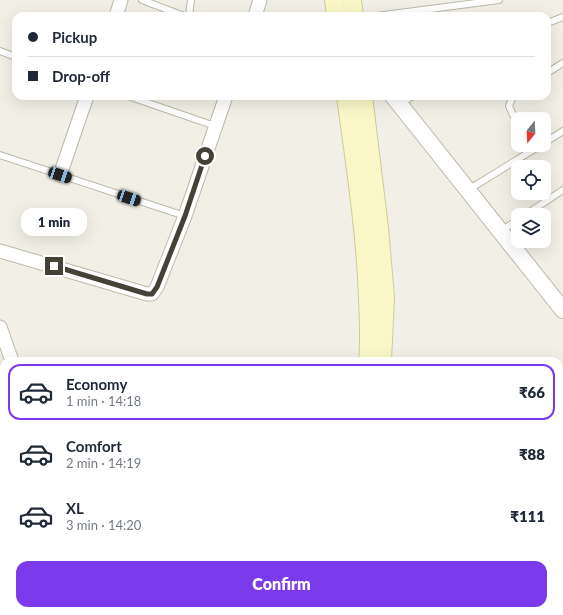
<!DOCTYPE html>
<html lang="en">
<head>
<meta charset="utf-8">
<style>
  body { margin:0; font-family:Lato,sans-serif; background:#f6f6f7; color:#1f2937; height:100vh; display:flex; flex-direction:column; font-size:15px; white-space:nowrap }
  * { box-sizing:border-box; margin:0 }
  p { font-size:13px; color:#747a83 }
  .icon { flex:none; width:22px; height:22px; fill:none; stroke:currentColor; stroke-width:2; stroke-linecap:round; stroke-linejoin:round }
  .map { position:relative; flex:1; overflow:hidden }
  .drawer { position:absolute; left:0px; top:357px; width:563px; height:258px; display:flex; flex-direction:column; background:#fff; border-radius:12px 12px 0 0; box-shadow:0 4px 16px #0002 }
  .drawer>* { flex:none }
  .guide { position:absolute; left:12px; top:12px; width:539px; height:88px; border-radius:12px; box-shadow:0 4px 16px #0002; display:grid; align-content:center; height:88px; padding:0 16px; background:#fff }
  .needle { width:26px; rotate:198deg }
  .tools { position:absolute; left:511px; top:112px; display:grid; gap:8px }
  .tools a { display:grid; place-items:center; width:40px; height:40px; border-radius:8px; background:#fff; box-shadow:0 4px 16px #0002; font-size:20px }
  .end { position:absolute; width:18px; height:18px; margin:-9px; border:5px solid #444136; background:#fff; box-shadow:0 0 0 2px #fff }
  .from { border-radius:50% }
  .bubble { position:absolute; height:28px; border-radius:12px; background:#fff; box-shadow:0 4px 16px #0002; font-size:13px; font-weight:800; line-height:28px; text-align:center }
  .car { position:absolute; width:12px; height:24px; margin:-12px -6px; border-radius:5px; box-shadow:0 0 3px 1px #0007; background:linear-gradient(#222 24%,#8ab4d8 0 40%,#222 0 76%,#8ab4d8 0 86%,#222 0) }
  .guide b { display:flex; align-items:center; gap:14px; height:38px; font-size:15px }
  .guide b+b { border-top:1px solid #e0e1e3 }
  .guide i { width:10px; height:10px; background:#1f2937 }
  ul { padding:7px 0 0; list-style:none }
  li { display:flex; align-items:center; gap:12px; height:56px; margin:0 8px 6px; padding:0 8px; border:2px solid transparent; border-radius:12px }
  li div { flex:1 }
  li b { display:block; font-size:15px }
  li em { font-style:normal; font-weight:800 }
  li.on { border-color:#7c3aed }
  li>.icon { width:36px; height:36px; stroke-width:1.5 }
  .primary-button { display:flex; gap:8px; margin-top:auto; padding:8px 16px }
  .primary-button a { flex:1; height:46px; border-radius:12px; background:#7c3aed; color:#fff; font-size:16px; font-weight:800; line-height:46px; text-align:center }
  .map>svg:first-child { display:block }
</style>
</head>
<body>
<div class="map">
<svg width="563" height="615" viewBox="0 0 563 615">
  <rect width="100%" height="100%" fill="#f2f0e6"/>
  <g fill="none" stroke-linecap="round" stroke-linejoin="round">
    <g stroke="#bcbaaa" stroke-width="8">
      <g id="service">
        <polyline points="142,0 184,16"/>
        <polyline points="189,16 191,0"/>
        <polyline points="376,16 499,0"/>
        <polyline points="550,22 563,17"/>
        <polyline points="0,51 16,57"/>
        <polyline points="547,73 563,63"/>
        <polyline points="128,96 215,126"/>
        <polyline points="513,96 509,106 513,115 518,121"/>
        <polyline points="401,103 413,96"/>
        <polyline points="544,143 563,131"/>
        <polyline points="0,155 185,216"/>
        <polyline points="468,190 541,145"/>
        <polyline points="525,215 563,190"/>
        <polyline points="501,231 518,220"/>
      </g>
    </g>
    <g stroke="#bcbaaa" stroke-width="15">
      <g id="minor">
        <polyline points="116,16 121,0"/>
        <polyline points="255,16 260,0"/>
        <polyline points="60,175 87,96"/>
        <polyline points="0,251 147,294 152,294 157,287 185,216 226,96"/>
        <polyline points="0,327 12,361"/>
        <polyline points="559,387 563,384"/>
        <polyline points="559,446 563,451"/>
        <polyline points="559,562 563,565"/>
        <polyline points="121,611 123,615"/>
        <polyline points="512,611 527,615"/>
        <polyline points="432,615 434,611"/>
      </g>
    </g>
    <g stroke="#bcbaaa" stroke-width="18">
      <polyline id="tertiary" points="393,96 563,310"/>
    </g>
    <g stroke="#cecb99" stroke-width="20">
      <g id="secondary">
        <polyline points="334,0 336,16"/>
        <polyline points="352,0 354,16"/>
        <path d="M346,96C355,164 366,232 368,300C369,320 370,341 368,361"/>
        <polyline points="363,96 379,228 385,297 382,361"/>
        <polyline points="309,615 310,611"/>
        <polyline points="328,615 329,611"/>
      </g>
    </g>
    <use href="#service" stroke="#fff" stroke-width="6"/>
    <use href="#minor" stroke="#fff" stroke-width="13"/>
    <use href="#tertiary" stroke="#fff" stroke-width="16"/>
    <use href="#secondary" stroke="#faf8c8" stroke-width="18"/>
  </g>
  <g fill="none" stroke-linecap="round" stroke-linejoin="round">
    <polyline stroke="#444136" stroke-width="5" points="54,266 147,294 152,294 157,287 185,216 205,156"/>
  </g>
</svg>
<div class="tools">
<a><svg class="needle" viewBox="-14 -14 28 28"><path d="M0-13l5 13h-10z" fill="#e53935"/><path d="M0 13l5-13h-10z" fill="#747a83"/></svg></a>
<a><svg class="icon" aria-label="locate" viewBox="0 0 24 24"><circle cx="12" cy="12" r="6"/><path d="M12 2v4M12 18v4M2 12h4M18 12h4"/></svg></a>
<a><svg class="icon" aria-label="layers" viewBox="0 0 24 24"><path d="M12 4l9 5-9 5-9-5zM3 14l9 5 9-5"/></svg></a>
</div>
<i class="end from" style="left:205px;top:156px"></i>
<i class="end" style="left:54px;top:266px"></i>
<div class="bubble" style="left:21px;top:208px;width:66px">1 min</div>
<i class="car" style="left:60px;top:175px;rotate:108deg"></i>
<i class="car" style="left:129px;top:198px;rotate:108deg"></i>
<div class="guide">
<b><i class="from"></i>Pickup</b>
<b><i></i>Drop-off</b>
</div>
<section class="drawer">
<ul>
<li class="on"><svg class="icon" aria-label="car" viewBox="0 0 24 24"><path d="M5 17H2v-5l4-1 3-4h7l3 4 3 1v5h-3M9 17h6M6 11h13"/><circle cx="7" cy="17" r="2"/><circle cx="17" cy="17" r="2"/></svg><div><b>Economy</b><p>1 min · 14:18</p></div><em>₹66</em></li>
<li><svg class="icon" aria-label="car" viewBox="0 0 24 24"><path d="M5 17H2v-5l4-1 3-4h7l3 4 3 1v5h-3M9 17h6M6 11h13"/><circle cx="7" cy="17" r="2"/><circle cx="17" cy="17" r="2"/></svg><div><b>Comfort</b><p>2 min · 14:19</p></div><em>₹88</em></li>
<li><svg class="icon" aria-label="car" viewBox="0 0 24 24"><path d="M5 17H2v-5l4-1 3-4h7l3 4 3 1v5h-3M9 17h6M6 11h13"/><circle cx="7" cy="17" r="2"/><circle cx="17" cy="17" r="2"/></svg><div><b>XL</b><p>3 min · 14:20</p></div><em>₹111</em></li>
</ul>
<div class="primary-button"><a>Confirm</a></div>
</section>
</div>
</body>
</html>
